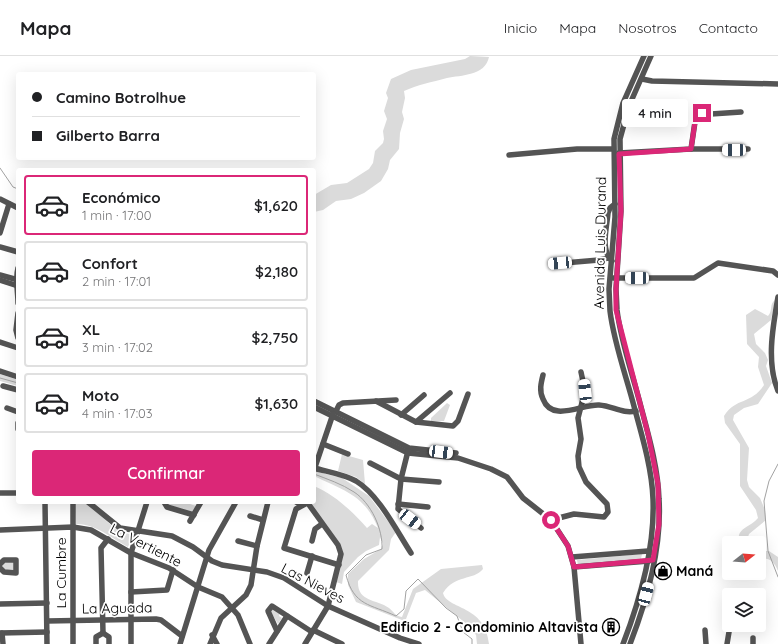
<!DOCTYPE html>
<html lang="es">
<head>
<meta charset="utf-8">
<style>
  body { margin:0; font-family:Quicksand,sans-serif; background:#f6f6f6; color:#202124; height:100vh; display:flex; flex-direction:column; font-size:15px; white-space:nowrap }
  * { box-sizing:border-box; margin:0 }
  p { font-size:13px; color:#757577 }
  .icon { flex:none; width:22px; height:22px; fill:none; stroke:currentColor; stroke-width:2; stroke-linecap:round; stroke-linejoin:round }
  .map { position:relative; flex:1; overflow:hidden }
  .side { position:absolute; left:16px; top:112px; width:300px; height:336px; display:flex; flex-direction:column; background:#fff; border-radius:4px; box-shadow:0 4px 16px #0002 }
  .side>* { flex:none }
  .top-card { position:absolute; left:16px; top:16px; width:300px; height:88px; border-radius:4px; box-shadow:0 4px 16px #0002; display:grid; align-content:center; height:88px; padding:0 16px; background:#fff }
  .needle { width:26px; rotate:73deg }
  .buttons { position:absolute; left:722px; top:480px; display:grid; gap:8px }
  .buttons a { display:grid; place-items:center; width:44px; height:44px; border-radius:4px; background:#fff; box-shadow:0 4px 16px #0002; font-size:20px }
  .end { position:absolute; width:18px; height:18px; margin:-9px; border:5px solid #db2777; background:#fff; box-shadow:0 0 0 2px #fff }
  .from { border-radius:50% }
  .bubble { position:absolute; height:28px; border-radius:4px; background:#fff; box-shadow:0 4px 16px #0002; font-size:13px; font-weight:600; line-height:28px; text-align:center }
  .car { position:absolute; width:12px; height:24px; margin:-12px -6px; border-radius:5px; box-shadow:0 0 3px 1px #0007; background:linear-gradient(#fff 24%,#345 0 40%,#fff 0 76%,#345 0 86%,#fff 0) }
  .top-card b { display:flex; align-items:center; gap:14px; height:38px; font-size:15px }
  .top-card b+b { border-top:1px solid #e0e0e0 }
  .top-card i { width:10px; height:10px; background:#202124 }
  ul { padding:7px 0 0; list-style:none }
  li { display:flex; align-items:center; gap:12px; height:60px; margin:0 8px 6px; padding:0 8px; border:2px solid #e0e0e0; border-radius:4px }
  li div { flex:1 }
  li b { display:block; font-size:15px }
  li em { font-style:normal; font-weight:600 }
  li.current { border-color:#db2777 }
  li>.icon { width:36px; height:36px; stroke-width:1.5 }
  .primary-button { display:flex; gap:8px; margin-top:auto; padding:8px 16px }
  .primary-button a { flex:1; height:46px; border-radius:4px; background:#db2777; color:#fff; font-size:16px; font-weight:600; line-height:46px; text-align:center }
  header { display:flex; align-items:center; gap:24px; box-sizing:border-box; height:56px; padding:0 20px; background:#fff; border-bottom:1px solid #e0e0e0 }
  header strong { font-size:19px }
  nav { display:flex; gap:22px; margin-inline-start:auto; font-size:14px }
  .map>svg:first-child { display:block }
</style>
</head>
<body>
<header>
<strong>Mapa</strong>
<nav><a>Inicio</a><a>Mapa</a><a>Nosotros</a><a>Contacto</a></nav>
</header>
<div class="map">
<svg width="778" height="588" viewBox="0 0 778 588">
  <rect width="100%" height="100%" fill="#fff"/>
  <g fill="#dbdbdb">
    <path d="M470,0L489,1C485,20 461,19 447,22C432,26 417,29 404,35L405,42L402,56L404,63L400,77L399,93L390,104L388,113L381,125L364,137L351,143L336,145L323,154L314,156V139L331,129L347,127L369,113L373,107L375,95L383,87L384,83L383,75L387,63L384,55L388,42L386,37L391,23L411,14L465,3Z"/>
    <path d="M775,244L771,264L754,278L756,288L765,297L768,304L766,310L772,327L758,348L744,352L734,359L733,364L749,392L747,424L749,431L760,442L765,454L766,464L749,478L746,487H739C736,471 750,472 758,462L756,454L740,430V388L725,367L724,360C736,341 751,349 764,329L758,311L759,301L747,288L746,259L755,253L768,260C773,255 769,248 775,244Z"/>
    <polygon points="0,318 18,324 18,330 0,325"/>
    <polygon points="447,347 450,349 444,365 431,365 431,362"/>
    <polygon points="342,398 363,404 365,428 356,421 338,415"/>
    <path d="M314,415L342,422L369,440L396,476L391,483L389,494L358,525C357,546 376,543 389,552C394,556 395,560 402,561L413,533L441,513L482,509L483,513C473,525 455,518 443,537C447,554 485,548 489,588H477L476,579L469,570L425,534L416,537L406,563L402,564L356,546L348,529V518L364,503L381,493L383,488L380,481L379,489L366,495L358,501L344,516L342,528L336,526L343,498L309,446H314V430C335,439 352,455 367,472L372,468L378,472C365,439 343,434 314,420Z"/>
    <path d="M75,446H86C100,456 114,479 133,478L128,491C113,483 94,467 76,468Z"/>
    <polygon points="166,446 184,446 196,450 193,457 168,449"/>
    <path d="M759,495H769L778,501V515C774,505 769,501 759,503Z"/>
    <polygon points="642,498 641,503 578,509 577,504"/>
    <polygon points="14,506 14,514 5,514 1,511 2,507"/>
    <polygon points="272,552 280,557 279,560 282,562 278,568 270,555"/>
  </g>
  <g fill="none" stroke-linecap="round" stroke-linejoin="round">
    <g stroke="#a2a2a2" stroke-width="1">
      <polyline points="0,112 13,131 18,133"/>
      <polyline points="0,322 18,327"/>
      <polyline points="778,408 769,425 764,445 768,495 778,521"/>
      <path d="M314,418C327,423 342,428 354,436C371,447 383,473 382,493L366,499L346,519C354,550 370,548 396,560L404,553L406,535L418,523L446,552L457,560L463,576L472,583V588"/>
    </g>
    <g stroke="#545454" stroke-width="5.5">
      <polyline points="642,23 652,25 778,28"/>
      <polyline points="691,93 748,93"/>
      <polyline points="619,97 691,93 696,59 741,56"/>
      <polyline points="509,99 577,93 613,93"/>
      <polyline points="0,143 18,152"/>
      <polyline points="0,177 9,148"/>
      <polyline points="0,191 18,196"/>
      <path d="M612,205C600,194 607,171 608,157L610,152L615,148"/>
      <polyline points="552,208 599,204 608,202"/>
      <path d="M18,212C15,224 18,235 18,247"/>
      <polyline points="0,219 18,224"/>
      <polyline points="613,222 694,222 718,207 773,215 778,219"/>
      <polyline points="0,224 18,230"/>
      <path d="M778,241C773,270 766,306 778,335"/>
      <polyline points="18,257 16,274 18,282"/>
      <polyline points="0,286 18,292"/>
      <polyline points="0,315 18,321"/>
      <path d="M543,319C541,327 539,335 543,343C552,367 582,348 599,349C613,350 622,358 636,355"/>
      <polyline points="3,330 18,334"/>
      <polyline points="314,345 409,392 456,397"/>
      <polyline points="376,345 416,366 453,370 458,365 468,338"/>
      <polyline points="314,351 408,397 458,402 491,413 507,421 523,442 551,464 568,490 574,511 581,588"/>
      <polyline points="7,352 18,356"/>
      <polyline points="336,355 339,349 343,347 396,344"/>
      <polyline points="401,359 424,339"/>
      <polyline points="416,366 450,337"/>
      <polyline points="18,367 18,373"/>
      <polyline points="323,388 348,398"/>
      <polyline points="408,395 401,423 398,453 421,472"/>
      <polyline points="370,407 401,423 439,426"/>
      <path d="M314,412C328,416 343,418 356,425C379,439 396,474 411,497"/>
      <polyline points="314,414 333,358"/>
      <polyline points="0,437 18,437"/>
      <polyline points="45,446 47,588"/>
      <polyline points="73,446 73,588"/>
      <polyline points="88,446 120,472 172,480 193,491 212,505 222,509 267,516 284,522 328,550 400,582 419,588"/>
      <polyline points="164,446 167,451 194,459"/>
      <polyline points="296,446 301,449"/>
      <polyline points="307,447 296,453 284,492 339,509"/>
      <polyline points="398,448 428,451"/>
      <polyline points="250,460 263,464"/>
      <polyline points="551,464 574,458 604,461 608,456 607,448 586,426 579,411 578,400 581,383 578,362 585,335 581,316"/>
      <polyline points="190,465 201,446"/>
      <polyline points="0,474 73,471 91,474 131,497 169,512 198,531 222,541 238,559 250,588"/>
      <polyline points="238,485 257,490"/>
      <polyline points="312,485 315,473 322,468"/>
      <polyline points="572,501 648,495 650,497"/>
      <polyline points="0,508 4,504 16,504 16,517 4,516 0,512"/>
      <polyline points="574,511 649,505"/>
      <polyline points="307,517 312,500"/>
      <polyline points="131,536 167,534 173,514"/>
      <polyline points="0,548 47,547"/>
      <polyline points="47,565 156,563 161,564 182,580"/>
      <polyline points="313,574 342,588"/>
      <polyline points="705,574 706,588"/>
      <polyline points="277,575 268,555 272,550 312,576"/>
      <polyline points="0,577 47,576"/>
      <polyline points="2,577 3,588"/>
      <polyline points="103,577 101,492 108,483"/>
      <polyline points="212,579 217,588"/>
      <polyline points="96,588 96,581 103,577 109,581 109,588"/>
      <polyline points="131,588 131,497 147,446"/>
      <polyline points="180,588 209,494 236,446"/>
      <polyline points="210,588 221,562 246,539 251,529 257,490 268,446"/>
      <polyline points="269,588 287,560"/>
      <polyline points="305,588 328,550 341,498 338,489 307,446"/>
      <path d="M623,588C640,544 655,491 653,443C652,414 643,383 635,354C627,322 614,288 610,255L609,233L615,161L614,83L623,47L644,0"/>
      <path d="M630,588C647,544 662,491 659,443C658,412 649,381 641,351C633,319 621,287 617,254L616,233L621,155L620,83L629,50L651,0"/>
      <polyline points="727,588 729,576"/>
      <polyline points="753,588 753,582"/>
    </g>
  </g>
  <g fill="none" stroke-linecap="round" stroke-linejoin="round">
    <polyline stroke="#db2777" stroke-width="5" points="551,464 568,490 574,511 653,504 659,468 658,428 648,378 616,254 616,233 621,155 619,98 691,93 696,59 702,57"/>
  </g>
  <defs>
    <g id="shop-ring" transform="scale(0.9)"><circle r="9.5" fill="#fff" stroke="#000" stroke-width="1.5"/><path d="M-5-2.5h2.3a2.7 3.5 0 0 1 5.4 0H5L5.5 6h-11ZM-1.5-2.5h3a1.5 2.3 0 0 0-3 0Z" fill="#000"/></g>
    <g id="building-ring" transform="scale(0.9)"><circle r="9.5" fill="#fff" stroke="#000" stroke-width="1.5"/><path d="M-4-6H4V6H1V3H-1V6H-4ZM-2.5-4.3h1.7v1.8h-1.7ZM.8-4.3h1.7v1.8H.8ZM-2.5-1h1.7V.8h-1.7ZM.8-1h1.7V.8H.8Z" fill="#000"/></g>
  </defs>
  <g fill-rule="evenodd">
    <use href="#shop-ring" x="663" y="515"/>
    <use href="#building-ring" x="611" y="571"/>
  </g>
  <g text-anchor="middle" stroke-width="3.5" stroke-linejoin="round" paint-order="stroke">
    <g font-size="14" fill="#000" stroke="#fff">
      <text transform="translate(600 187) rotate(-89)" y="5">Avenida Luis Durand</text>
      <text transform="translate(146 489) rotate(27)" y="5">La Vertiente</text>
      <text transform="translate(61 517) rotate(-90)" y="5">La Cumbre</text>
      <text transform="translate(313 527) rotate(28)" y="5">Las Nieves</text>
      <text transform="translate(117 552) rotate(-1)" y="5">La Aguada</text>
    </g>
    <g font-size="14" font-weight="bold" fill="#000" stroke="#fff" text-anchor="start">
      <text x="676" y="520">Maná</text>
      <text x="598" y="576" text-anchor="end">Edificio 2 - Condominio Altavista</text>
    </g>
  </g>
</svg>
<div class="buttons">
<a><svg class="needle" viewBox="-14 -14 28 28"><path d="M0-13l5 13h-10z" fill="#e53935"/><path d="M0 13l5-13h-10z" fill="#757577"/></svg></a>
<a><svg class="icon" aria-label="layers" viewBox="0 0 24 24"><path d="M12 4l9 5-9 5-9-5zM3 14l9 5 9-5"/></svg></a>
</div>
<i class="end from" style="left:551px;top:464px"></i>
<i class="end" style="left:702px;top:57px"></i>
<div class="bubble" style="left:622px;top:43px;width:66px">4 min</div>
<i class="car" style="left:734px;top:94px;rotate:270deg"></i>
<i class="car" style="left:560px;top:207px;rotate:265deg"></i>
<i class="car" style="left:637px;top:222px;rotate:270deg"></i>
<i class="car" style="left:585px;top:335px;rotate:354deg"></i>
<i class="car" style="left:441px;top:396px;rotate:97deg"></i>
<i class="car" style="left:410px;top:463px;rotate:128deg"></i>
<i class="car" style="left:646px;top:538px;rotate:15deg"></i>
<div class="top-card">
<b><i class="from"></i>Camino Botrolhue</b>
<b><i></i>Gilberto Barra</b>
</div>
<section class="side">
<ul>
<li class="current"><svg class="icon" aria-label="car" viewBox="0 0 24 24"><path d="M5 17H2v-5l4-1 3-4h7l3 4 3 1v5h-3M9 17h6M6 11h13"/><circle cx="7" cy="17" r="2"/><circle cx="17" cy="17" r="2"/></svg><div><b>Económico</b><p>1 min · 17:00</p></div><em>$1,620</em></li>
<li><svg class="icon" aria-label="car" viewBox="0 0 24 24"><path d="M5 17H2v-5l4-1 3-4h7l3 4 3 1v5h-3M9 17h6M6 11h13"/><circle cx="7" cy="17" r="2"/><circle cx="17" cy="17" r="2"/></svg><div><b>Confort</b><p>2 min · 17:01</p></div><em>$2,180</em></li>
<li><svg class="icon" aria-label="car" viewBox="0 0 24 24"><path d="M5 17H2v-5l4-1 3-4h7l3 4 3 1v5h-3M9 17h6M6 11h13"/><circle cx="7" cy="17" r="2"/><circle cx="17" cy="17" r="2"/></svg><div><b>XL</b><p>3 min · 17:02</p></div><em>$2,750</em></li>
<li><svg class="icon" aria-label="car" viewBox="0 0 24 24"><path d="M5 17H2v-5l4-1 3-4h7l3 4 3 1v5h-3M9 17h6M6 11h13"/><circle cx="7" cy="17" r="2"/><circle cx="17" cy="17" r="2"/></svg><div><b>Moto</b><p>4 min · 17:03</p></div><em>$1,630</em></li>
</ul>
<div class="primary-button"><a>Confirmar</a></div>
</section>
</div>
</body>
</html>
